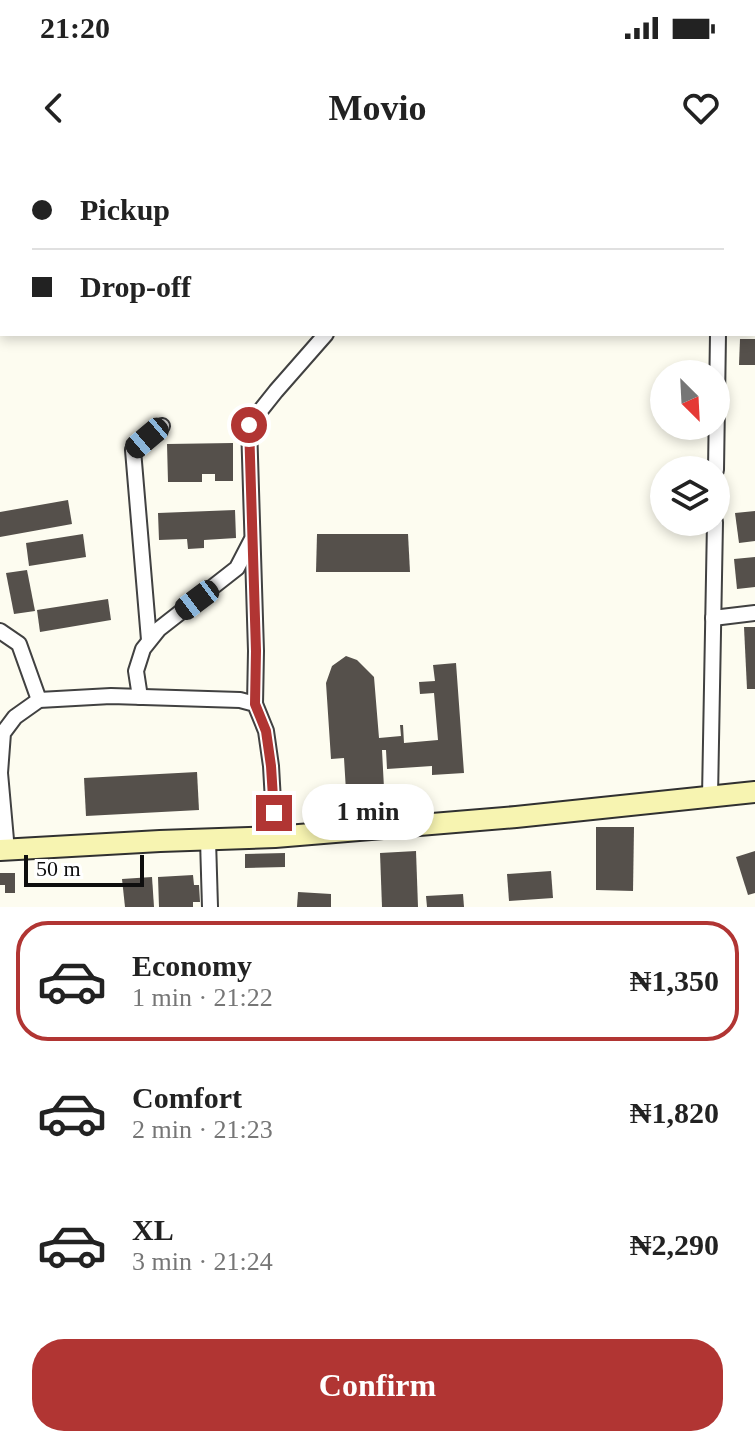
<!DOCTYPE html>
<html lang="en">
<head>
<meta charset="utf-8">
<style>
  body { margin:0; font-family:Georgia,serif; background:#f6f6f6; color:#222; height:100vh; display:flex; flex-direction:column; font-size:30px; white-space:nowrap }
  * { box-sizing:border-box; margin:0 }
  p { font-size:26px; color:#767676 }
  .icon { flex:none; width:44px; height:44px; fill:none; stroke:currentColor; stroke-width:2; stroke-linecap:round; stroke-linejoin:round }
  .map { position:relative; height:747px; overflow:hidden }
  .side { display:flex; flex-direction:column; background:#fff; flex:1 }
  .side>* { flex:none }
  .hud { position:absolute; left:0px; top:0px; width:756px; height:176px; box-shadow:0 4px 12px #0003; display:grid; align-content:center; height:176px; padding:0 32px; background:#fff }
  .needle { width:52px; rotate:156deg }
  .tools { position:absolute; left:650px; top:200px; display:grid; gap:16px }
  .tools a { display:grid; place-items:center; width:80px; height:80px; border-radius:50%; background:#fff; box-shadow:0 4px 12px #0003; font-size:40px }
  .scale { position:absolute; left:24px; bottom:20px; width:120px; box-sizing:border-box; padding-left:8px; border:4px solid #0e0e0e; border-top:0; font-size:22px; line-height:28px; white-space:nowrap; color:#0e0e0e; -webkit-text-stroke:6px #fff; paint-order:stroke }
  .end { position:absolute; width:36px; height:36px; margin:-18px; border:10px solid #b13533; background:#fff; box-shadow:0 0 0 4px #fff }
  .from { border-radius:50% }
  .bubble { position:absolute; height:56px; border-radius:28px; background:#fff; box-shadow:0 4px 12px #0003; font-size:26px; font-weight:800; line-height:56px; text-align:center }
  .car { position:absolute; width:24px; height:48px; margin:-24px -12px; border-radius:10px; box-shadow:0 0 6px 2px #0007; background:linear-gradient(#222 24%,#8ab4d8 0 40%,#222 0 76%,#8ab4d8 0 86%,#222 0) }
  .hud b { display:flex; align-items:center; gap:28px; height:76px; font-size:30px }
  .hud b+b { border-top:2px solid #e0e0e0 }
  .hud i { width:20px; height:20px; background:#222 }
  ul { padding:14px 0 0; list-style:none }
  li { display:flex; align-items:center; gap:24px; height:120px; margin:0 16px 12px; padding:0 16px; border:4px solid transparent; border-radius:32px }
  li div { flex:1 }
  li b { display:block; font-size:30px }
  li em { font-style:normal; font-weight:800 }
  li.selected { border-color:#b13533 }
  li>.icon { width:72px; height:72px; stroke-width:1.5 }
  .action { display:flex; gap:16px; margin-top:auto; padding:16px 32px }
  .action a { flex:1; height:92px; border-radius:32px; background:#b13533; color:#fff; font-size:32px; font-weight:800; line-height:92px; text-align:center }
  .status { display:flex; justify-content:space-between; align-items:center; height:56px; padding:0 40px; background:#fff; direction:ltr }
  .status svg { height:22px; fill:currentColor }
  header { display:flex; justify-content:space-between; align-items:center; height:104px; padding:0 32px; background:#fff; font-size:36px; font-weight:800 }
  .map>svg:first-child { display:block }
</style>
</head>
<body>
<div class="status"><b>21:20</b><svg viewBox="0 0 49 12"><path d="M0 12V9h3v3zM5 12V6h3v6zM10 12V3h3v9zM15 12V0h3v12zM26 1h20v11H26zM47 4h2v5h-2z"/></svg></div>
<header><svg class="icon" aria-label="back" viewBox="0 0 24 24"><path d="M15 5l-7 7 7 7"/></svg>Movio<svg class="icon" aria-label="heart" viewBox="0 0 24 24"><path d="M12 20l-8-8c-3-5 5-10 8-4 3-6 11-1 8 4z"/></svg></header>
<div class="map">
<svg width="755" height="747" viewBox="0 0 755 747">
  <rect width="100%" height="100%" fill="#fdfcf0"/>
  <g fill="#55504b">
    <polygon points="740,179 755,179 755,205 739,205"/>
    <polygon points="233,283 233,321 215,321 215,314 202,314 202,322 168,322 167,284"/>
    <polygon points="68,340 72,364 0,377 0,352"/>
    <polygon points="235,350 236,378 204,380 204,388 188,389 187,379 159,380 158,353"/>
    <polygon points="755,351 755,381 739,383 735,353"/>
    <polygon points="83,374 86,397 29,406 26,383"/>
    <polygon points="317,374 408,374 410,412 316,412"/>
    <polygon points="755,397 755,427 737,429 734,399"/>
    <polygon points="27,410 35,451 14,454 6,413"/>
    <polygon points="108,439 111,460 40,472 37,450"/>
    <polygon points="744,467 755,467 755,529 747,529"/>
    <polygon points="346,496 357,500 374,517 379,578 401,576 400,565 403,565 404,583 438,580 434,533 420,534 419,522 435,521 433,505 456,503 464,613 432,615 432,606 387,609 386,590 382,590 384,628 346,631 344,598 331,599 326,523 332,506"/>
    <polygon points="197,612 199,650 86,656 84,618"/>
    <polygon points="596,667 634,667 633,731 596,730"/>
    <polygon points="416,691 418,747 382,747 380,693"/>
    <polygon points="755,691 755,733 748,735 736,697"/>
    <polygon points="285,693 285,707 245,708 245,694"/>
    <polygon points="551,711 553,738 509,741 507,714"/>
    <polygon points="0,713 15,713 15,733 5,733 5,725 0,725"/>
    <polygon points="193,715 194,725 199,725 200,742 193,742 193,747 159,747 158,717"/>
    <polygon points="152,717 154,747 125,747 122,719"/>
    <polygon points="298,732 331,734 331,747 297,747"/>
    <polygon points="463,734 464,747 427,747 426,736"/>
  </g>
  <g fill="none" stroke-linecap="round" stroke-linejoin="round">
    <g stroke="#414141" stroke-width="18">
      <g id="minor">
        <polyline points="723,2 723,0"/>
        <polyline points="716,310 718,174"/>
        <polyline points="713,458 755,453"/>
        <polyline points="0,471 19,484 39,540"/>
        <polyline points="149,480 133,290 162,266"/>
        <polyline points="140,537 136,511 143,489 159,469 237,408 251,381"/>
        <polyline points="255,544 256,491 249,265 276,231 326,174"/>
        <polyline points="710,637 715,362"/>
        <polyline points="208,680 210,747"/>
        <polyline points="7,691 0,613 3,573 15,557 39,540 111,536 240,540 255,544 266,571 271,606 275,677"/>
      </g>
    </g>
    <g stroke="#303030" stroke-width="24">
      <polyline id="secondary" points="0,690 160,681 275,677 516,657 755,632"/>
    </g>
    <use href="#minor" stroke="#fff" stroke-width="14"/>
    <use href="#secondary" stroke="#f7f4b1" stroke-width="20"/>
  </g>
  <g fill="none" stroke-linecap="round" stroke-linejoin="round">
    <polyline stroke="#b13533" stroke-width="10" points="249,265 256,491 255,544 266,571 271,606 274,653"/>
  </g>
</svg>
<div class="tools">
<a><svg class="needle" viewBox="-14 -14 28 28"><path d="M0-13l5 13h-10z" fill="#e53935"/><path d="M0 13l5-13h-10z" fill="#767676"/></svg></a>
<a><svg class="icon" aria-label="layers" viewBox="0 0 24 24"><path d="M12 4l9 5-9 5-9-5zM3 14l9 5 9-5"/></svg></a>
</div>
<div class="scale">50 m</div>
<i class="end from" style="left:249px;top:265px"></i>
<i class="end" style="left:274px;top:653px"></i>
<div class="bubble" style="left:302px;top:624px;width:132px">1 min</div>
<i class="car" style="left:147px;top:278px;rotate:230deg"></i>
<i class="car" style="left:197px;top:440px;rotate:233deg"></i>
<div class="hud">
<b><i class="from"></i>Pickup</b>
<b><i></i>Drop-off</b>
</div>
</div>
<section class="side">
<ul>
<li class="selected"><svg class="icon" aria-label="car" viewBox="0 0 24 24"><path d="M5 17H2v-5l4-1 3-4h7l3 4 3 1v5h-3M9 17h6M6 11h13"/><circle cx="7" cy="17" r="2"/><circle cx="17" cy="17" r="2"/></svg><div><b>Economy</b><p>1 min · 21:22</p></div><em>₦1,350</em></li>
<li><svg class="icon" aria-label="car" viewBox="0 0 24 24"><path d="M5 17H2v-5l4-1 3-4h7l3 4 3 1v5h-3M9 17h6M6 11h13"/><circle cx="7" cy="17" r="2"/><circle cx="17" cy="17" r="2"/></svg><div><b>Comfort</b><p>2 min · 21:23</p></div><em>₦1,820</em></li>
<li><svg class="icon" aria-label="car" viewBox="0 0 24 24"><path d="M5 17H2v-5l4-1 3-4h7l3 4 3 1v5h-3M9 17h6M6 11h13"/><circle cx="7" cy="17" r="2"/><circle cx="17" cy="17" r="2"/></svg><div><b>XL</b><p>3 min · 21:24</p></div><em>₦2,290</em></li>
</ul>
<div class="action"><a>Confirm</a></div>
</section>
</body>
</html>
